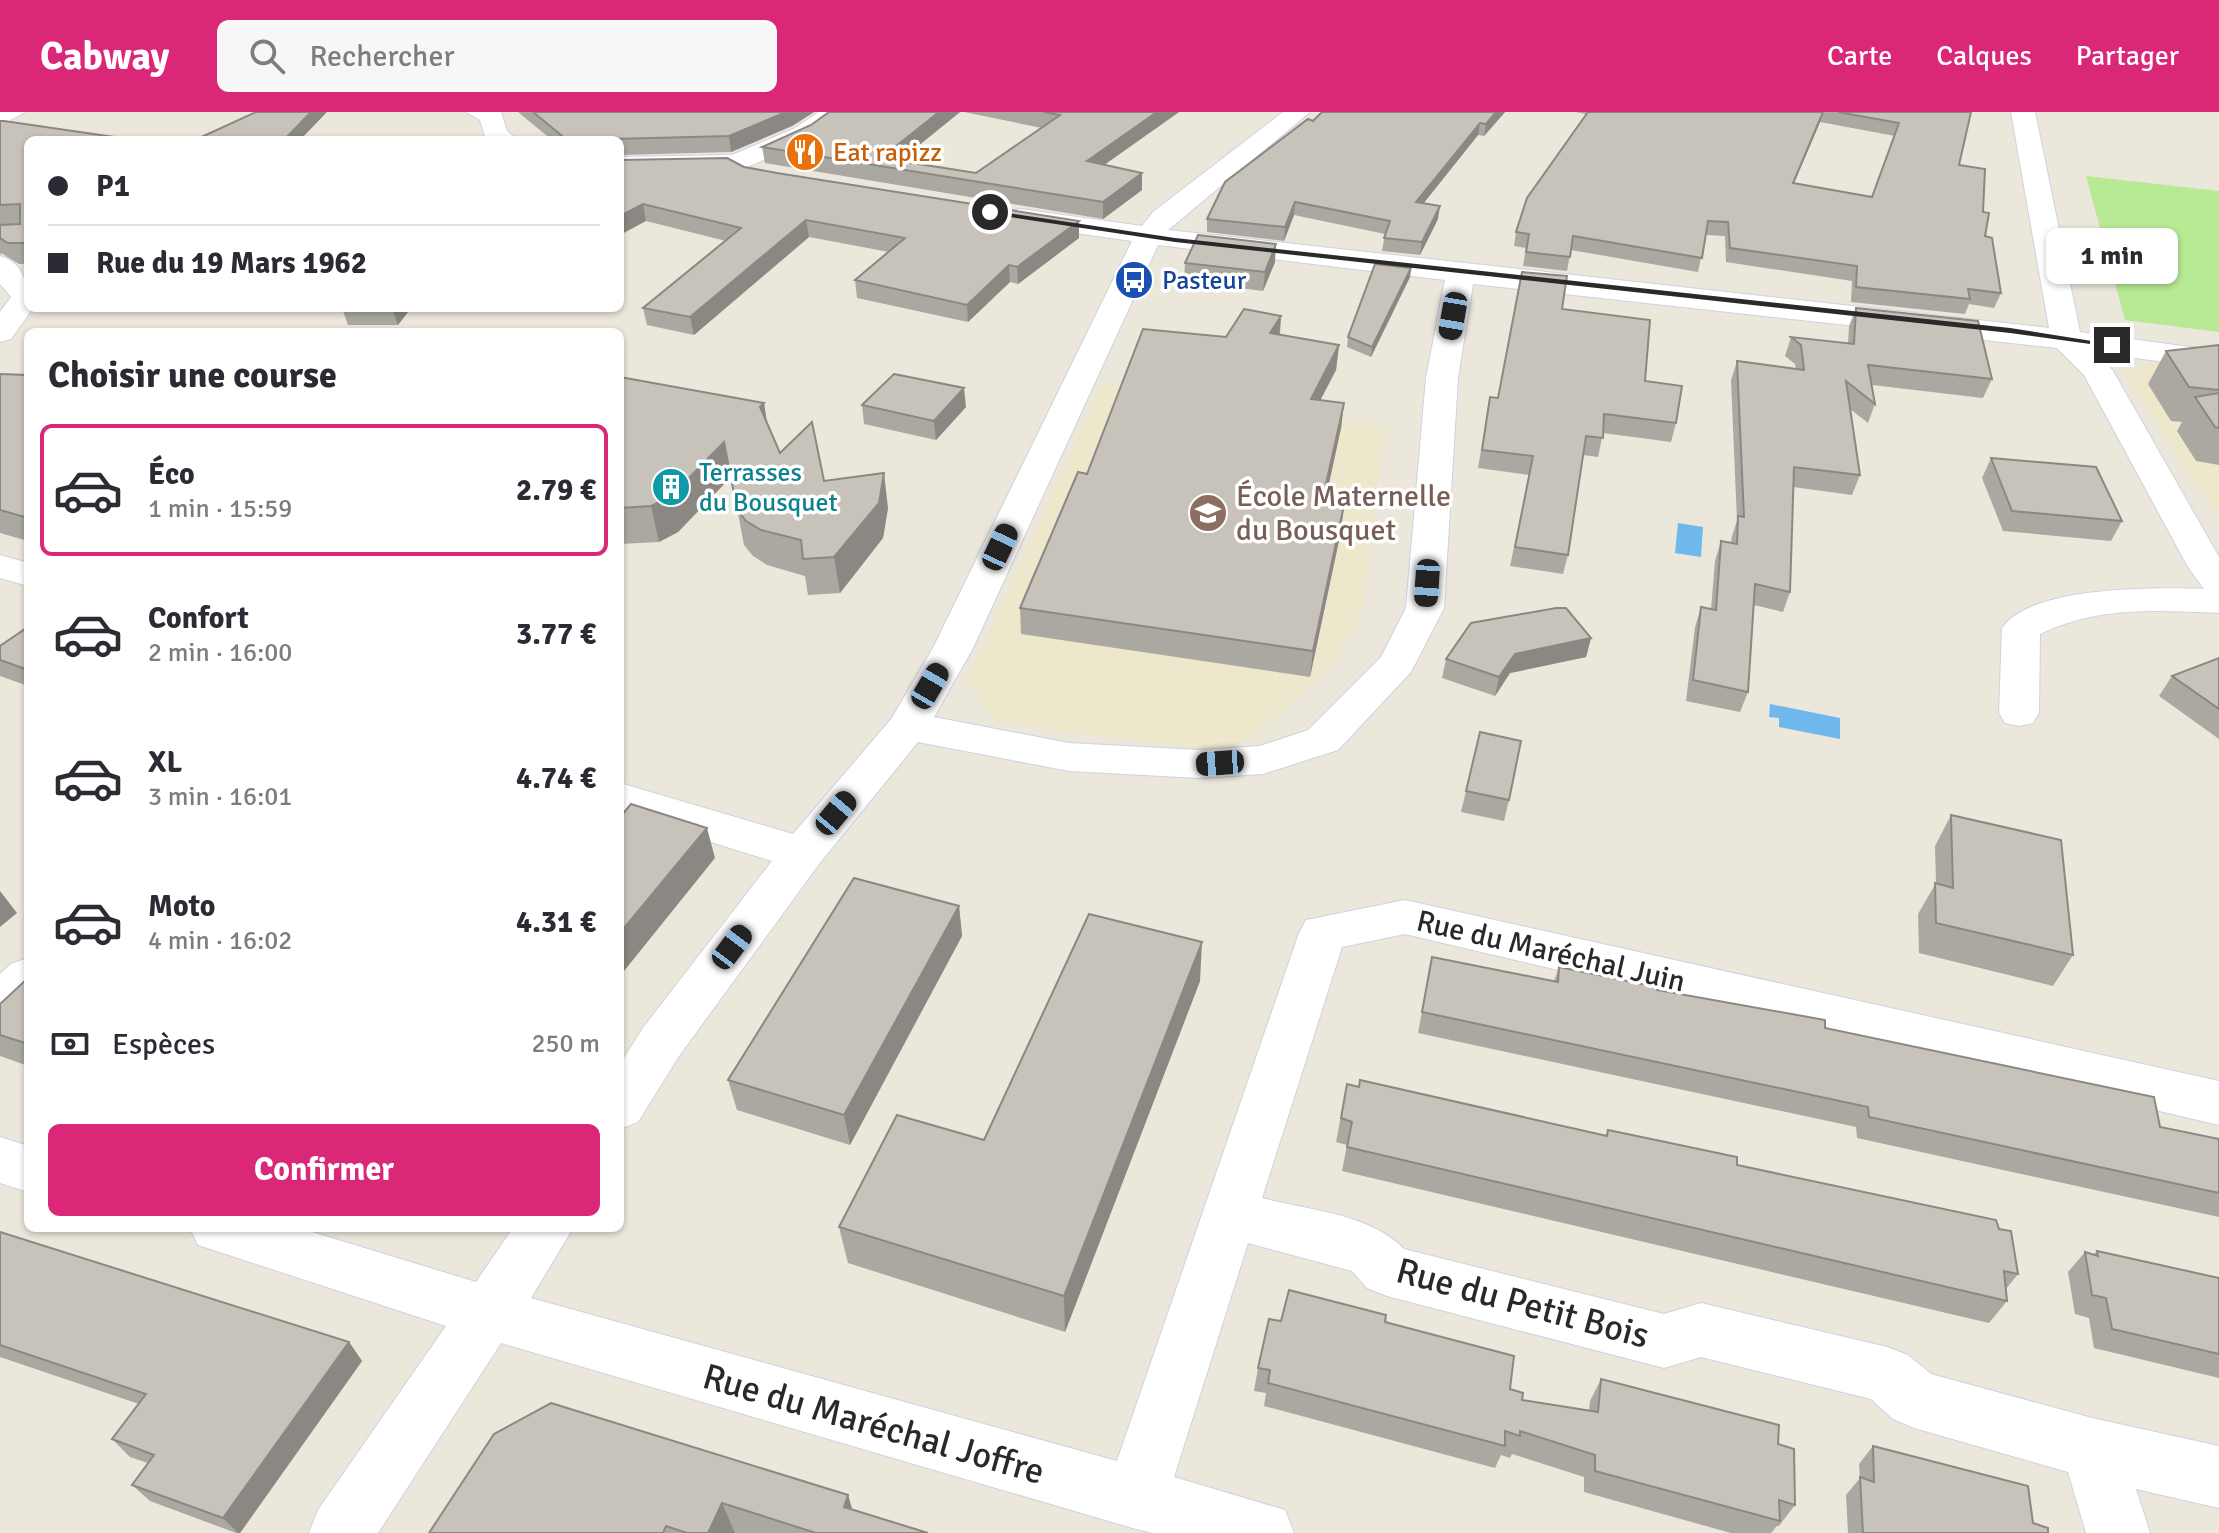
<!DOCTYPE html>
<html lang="fr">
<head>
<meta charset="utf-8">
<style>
  body { margin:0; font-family:Signika,sans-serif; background:#f7f7f7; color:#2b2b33; height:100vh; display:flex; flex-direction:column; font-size:30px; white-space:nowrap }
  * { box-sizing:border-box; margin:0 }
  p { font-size:26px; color:#7c7c81 }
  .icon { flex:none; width:44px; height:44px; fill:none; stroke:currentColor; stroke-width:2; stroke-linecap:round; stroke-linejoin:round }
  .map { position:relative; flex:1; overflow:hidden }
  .side { position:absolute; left:24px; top:216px; width:600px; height:904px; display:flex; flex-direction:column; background:#fff; border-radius:12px; box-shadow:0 2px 6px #0004 }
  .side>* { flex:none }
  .top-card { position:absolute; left:24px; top:24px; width:600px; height:176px; border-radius:12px; box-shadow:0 2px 6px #0004; display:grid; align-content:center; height:176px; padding:0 24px; background:#fff }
  .end { position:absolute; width:36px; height:36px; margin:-18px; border:10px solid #292929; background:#fff; box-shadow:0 0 0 4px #fff }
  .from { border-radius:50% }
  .bubble { position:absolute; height:56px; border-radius:12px; background:#fff; box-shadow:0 2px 6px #0004; font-size:26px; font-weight:700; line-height:56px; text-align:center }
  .car { position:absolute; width:24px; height:48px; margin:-24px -12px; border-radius:10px; box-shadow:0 0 6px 2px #0007; background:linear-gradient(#222 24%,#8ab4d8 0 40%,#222 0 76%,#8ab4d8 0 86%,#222 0) }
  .top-card b { display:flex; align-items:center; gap:28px; height:76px; font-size:30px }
  .top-card b+b { border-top:2px solid #e1e1e2 }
  .top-card i { width:20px; height:20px; background:#2b2b33 }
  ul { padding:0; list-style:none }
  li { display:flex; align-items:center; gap:24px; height:132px; margin:0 16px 12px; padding:0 8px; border:4px solid transparent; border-radius:12px }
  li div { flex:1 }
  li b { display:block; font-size:30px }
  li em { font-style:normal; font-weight:700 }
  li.active { border-color:#db2777 }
  li>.icon { width:72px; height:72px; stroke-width:1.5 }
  h2 { padding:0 24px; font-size:36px; line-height:96px }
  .pay { display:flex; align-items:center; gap:20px; height:88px; padding:0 24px; font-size:30px }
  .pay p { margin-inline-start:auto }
  .cta { display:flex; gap:16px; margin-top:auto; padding:16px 24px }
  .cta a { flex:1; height:92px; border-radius:12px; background:#db2777; color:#fff; font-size:32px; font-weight:700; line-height:92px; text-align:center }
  header { display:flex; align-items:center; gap:48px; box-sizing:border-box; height:112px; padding:0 40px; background:#db2777; color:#fff }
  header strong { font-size:38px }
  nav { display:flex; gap:44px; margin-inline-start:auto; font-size:28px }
  .search { width:560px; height:72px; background:#f7f7f7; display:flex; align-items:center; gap:20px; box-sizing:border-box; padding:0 28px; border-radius:12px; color:#7c7c81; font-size:30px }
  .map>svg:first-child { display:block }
</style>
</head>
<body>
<header>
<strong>Cabway</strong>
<div class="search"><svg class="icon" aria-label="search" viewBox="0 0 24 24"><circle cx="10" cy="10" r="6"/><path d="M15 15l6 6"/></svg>Rechercher</div>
<nav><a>Carte</a><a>Calques</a><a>Partager</a></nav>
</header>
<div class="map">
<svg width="2219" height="1421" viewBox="0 0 2219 1421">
  <rect width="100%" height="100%" fill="#ebe7db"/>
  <g fill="#ede7cb">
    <polygon points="2154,250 2219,258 2219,405 2123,260"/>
    <polygon points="1103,269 1385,316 1363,497 1332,553 1256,623 1231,635 1197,637 998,610 966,571"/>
  </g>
  <polygon fill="#b8e994" points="2086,64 2219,79 2219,220 2125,208"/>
  <g fill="#6fb8ed">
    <polygon points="1678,411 1703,415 1701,445 1675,441"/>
    <polygon points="1770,592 1840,606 1840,627 1779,615 1779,606 1769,605"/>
  </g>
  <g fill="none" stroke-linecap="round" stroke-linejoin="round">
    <g stroke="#d0d1e2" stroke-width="2">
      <g id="street">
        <polygon points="0,0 25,0 0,14"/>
        <polygon points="466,0 501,0 507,19 518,28 486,28 480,8"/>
        <polygon points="819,0 847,0 811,27 745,56 620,61 620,45 732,43 793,17"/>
        <path d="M1283,0H1310L1168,118L2049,216L2011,0H2035L2080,220L2219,239V257L2097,241L2113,259L2219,445V501C2157,498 2097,494 2040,522L2039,601L2033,611L2019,614L2005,611L1999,601L2002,516C2030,474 2157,475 2204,477L2188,455L2084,263L2057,236L1473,172L1458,266L1444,496L1411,560L1338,638L1263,662L1199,666L1069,659L918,630L819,752L679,944L638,1010L620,1017V952L643,916L772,749L620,702V671L793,722L892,606L933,536L1132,129L1020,113L1010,111L1006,105L1010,99L1020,97L1142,114L1153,100ZM1158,133L1445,168L1426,266L1406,496L1381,545L1308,618L1260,634L1199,638L1069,631L934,605L973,536Z"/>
        <path d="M0,144C25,151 28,174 28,196H33L11,227L0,230V200L11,185L0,172Z"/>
        <polygon points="0,443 28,451 28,474 0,466"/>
        <path d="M1405,788L2219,969V1013L1405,822L1342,835L1262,1086C1308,1098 1371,1102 1404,1137L1664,1202L1701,1191L1887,1235L1908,1243L1931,1262L2092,1306L2219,1334V1396L2136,1377L2150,1421H2086L2068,1360L1914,1316L1893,1307L1871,1287L1701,1245L1664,1256L1387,1184L1367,1176L1352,1159L1248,1131L1174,1365L1285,1398L1294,1421H1153L1136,1417L501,1231L378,1421H309L318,1398L446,1214L198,1133L190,1116H299L476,1170L513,1116H573L531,1186L1117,1349L1299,821L1306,808Z"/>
        <polygon points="28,846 28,895 17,906 0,911 0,862 11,852"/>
        <polygon points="0,1025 28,1034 28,1080 0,1071"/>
      </g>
    </g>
    <use href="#street" fill="#fff" fill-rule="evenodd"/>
  </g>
  <g fill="#aba8a1" fill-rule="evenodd">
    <polygon points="518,0 814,0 792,14 731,40 620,43 620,28 552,28"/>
    <polygon points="960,0 899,49 976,61 1042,16 964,0 1179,0 1104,53 1142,78 1103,107 765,51 762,35 811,13"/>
    <polygon points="1322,0 1505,0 1484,24 1478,23 1424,91 1438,107 1420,143 1382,139 1385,122 1294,103 1284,129 1207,120 1207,107"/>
    <path d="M1575,0H1971L1959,53L1983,100L1985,124L2001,181L1994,196L1969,192L1965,202L1851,190L1852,169L1726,150L1725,124L1706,123L1698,160L1571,138L1567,159L1523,154L1526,136L1514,134L1516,120L1586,2ZM1820,10L1895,24L1872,85L1794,71Z"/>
    <polygon points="0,9 28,28 28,152 19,152 1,141 0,144"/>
    <polygon points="620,48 744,55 777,61 1079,109 1079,126 1018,172 1010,170 968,210 857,186 855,168 889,140 809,125 694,223 647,213 643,196 726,129 646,109"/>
    <polygon points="1275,150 1263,179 1184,169 1185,151"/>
    <polygon points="1411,156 1410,165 1371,245 1347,235 1348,225"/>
    <polygon points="342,196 411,196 398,213 348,213"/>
    <polygon points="1856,196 1992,267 1983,286 1872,273 1875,292 1868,311 1850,297 1860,363 1852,383 1793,375 1790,480 1783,500 1754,493 1748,580 1740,600 1686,589 1695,515 1701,495 1711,497 1715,449 1721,429 1731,431 1732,424 1737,409 1731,268 1737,249 1796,257 1795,252 1785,244 1791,225 1848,232 1849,214"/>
    <polygon points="1281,204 1280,223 1339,233 1336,258 1320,288 1344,291 1341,316 1325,391 1341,419 1310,565 1021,522 1020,496 1087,362 1226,225"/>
    <polygon points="2219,233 2219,353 2196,349 2177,319 2182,310 2171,309 2148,272 2166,239"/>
    <polygon points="0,262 28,263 28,429 0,421"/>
    <polygon points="620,265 764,291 767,311 780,341 824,369 888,396 883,426 840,481 808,483 805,464 767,453 753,444 744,433 731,365 678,420 659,430 620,432"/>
    <polygon points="1645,269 1676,311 1671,330 1603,321 1598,345 1583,343 1568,443 1563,462 1510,454 1529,363 1478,356 1490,285 1498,286"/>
    <polygon points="862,293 966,295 936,328 864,312"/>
    <polygon points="1991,346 2122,409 2111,429 2003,419 1982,366"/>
    <polygon points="28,515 28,574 0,564 0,534"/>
    <polygon points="1591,526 1586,545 1510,561 1495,584 1442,566 1446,547"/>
    <polygon points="2219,546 2219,627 2159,584 2172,564"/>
    <polygon points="1480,620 1509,688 1504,709 1461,700"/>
    <polygon points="1951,703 2073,843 2053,874 1919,841 1918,802 1936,771 1935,734"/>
    <polygon points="959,794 962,824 850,1033 737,998 728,968"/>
    <polygon points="1432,845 1554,869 1559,855 1825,916 2160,1015 2219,1027 2219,1105 1857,1026 1856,1015 1418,921"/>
    <polygon points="28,866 28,954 0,944 0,892"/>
    <polygon points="1200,869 1065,1220 848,1151 839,1115 984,1028"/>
    <polygon points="1360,968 1605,1024 1608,1018 1737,1053 1999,1117 2018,1162 2006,1177 2007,1189 1989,1211 1342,1059 1347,1033 1336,1030 1347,972 1358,975"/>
    <polygon points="0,1120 349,1230 362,1249 240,1421 236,1421 150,1389 132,1373 148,1351 130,1345 112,1327 139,1292 0,1245"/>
    <polygon points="2097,1139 2219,1166 2219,1266 2094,1236 2089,1206 2075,1202 2068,1160 2085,1140 2093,1143"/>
    <polygon points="1281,1209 1385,1210 1510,1277 1522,1288 1589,1298 1590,1289 1601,1267 1778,1332 1795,1393 1779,1414 1777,1414 1771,1421 1731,1421 1584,1380 1584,1365 1512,1342 1510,1346 1501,1343 1495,1356 1264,1294 1266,1281 1254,1279 1258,1256"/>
    <polygon points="494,1322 848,1383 852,1397 928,1421 429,1421"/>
    <polygon points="1873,1334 2033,1411 2048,1421 1848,1421 1846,1383 1860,1366 1859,1352"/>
  </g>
  <g fill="#8b8883">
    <polygon points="311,0 327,0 300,28 284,28"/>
    <polygon points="786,0 814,0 792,14 731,40 729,24"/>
    <polygon points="939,0 960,0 891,56 881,46"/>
    <polygon points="1157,0 1179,0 1087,65 1087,49"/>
    <polygon points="1496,0 1505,0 1484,24 1486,12"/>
    <polygon points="1823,0 1820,10 1788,85 1793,71"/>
    <polygon points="1480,11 1478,23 1414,103 1416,90"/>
    <polygon points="1142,61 1142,78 1103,107 1103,90"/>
    <polygon points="1295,90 1294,103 1284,129 1285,115"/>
    <polygon points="643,92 646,109 620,123 620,104"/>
    <polygon points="1440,94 1438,107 1420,143 1422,130"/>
    <polygon points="806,108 809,125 694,223 690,205"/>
    <polygon points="1079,109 1079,126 1018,172 1017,155"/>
    <polygon points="1276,132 1275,150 1263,179 1265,160"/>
    <polygon points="1009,153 1010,170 968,210 967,193"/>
    <polygon points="1411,156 1410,165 1371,245 1372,235"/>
    <polygon points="392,196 411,196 398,213"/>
    <polygon points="1281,204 1279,228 1270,221"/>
    <polygon points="1339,233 1336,258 1308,312 1311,287"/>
    <polygon points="964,276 966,295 936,328 934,309"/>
    <polygon points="764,291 769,325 760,295"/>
    <polygon points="1344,291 1341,316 1319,416 1322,390"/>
    <polygon points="724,330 731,365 678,420 659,430 651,394"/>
    <polygon points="884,361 888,396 883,426 840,481 834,445"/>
    <polygon points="1344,393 1341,419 1310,565 1313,539"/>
    <polygon points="1591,526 1586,545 1510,561 1495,584 1499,565 1515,542"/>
    <polygon points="707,716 715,746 620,864 620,821"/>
    <polygon points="0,779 17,801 0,815"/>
    <polygon points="959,794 962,824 850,1033 844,1003"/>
    <polygon points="1202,830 1200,869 1065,1220 1064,1184"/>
    <polygon points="349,1230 362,1249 240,1421 238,1421 223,1406"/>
    <polygon points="848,1383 857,1414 844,1395"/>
    <polygon points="722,1391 735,1421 708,1421"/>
  </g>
  <g fill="#c7c3bb" stroke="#8b8883" stroke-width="2">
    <polygon points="256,0 311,0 284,28 195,28"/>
    <polygon points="533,0 786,0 729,24 614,27 614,28 567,28"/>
    <polygon points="829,0 939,0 881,46 976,61 1060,3 1043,0 1157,0 1087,49 1142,61 1103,90 762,35 811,13"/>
    <polygon points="1322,0 1496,0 1486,12 1480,11 1416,90 1440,94 1422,130 1384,126 1390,109 1295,90 1285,115 1207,107 1225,70 1308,7 1313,9"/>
    <polygon points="1588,0 1823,0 1793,71 1872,85 1899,11 1838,0 1971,0 1959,53 1985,57 1983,100 1989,101 1985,124 1992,126 2001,181 1968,177 1970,187 1856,175 1857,154 1730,136 1728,110 1708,109 1702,146 1573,124 1570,145 1526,140 1529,122 1516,120 1527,86"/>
    <polygon points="0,9 4,9 135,28 28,28 28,129 26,131 8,131 0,126 0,113 20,112 20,92 0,93"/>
    <polygon points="727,46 744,55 777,61 1079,109 1017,155 1009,153 967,193 855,168 905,126 806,108 690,205 643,196 741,116 643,92 620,104 620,48"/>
    <polygon points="1198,123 1276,132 1265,160 1185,151"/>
    <polygon points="1375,152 1411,156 1372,235 1348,225"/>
    <polygon points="1522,160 1567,164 1562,197 1650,208 1645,269 1682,274 1676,311 1604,302 1603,326 1586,324 1568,443 1515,435 1533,344 1482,338 1490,285 1498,286"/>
    <polygon points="1856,196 1978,209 1992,267 1868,253 1875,292 1846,269 1860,363 1794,355 1790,480 1755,472 1748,580 1693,568 1701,495 1716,498 1721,429 1737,432 1738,404 1744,405 1737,249 1804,258 1801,233 1791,225 1854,232"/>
    <polygon points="1244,197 1281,204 1270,221 1339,233 1311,287 1344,291 1322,390 1344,393 1313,539 1020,496 1078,360 1087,362 1143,217 1226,225"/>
    <polygon points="2219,233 2219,278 2189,275 2166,239"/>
    <polygon points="0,262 28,263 28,406 0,398"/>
    <polygon points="894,262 964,276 934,309 862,293"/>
    <polygon points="620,265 764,291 760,295 780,341 812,310 824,369 884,361 879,391 834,445 803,447 801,428 761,418 746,409 737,397 724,330 670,385 651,394 620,396"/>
    <polygon points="2219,281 2219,316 2215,315 2195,285"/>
    <polygon points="1991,346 2096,355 2122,409 2012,399"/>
    <polygon points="1556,496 1566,496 1591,526 1515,542 1499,565 1446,547 1471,511"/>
    <polygon points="28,515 28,558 0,548 0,534"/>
    <polygon points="2219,546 2219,597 2172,564"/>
    <polygon points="1480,620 1521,629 1509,688 1466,679"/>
    <polygon points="631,692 707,716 620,821 620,705"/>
    <polygon points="1951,703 2061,728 2073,843 1936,811 1935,771 1953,776"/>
    <polygon points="854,766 959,794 844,1003 728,968"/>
    <polygon points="1089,802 1202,830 1064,1184 839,1115 897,1003 984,1028"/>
    <polygon points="1432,845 1558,870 1559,855 1657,875 1657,878 1825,908 1825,916 2154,985 2160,1015 2219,1027 2219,1081 1869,1005 1868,995 1422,900"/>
    <polygon points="28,866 28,932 0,923 0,892"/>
    <polygon points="1360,968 1607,1024 1608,1018 1737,1045 1737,1053 1996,1108 1999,1117 2011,1119 2018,1162 2004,1159 2007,1189 1347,1035 1352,1010 1341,1006 1347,972 1359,975"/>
    <polygon points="0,1120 349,1230 223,1406 132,1373 154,1343 112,1327 146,1282 0,1233"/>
    <polygon points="2097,1139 2219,1166 2219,1242 2112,1217 2106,1186 2092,1183 2085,1140 2098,1144"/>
    <polygon points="1289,1178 1386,1203 1385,1210 1514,1244 1510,1277 1523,1281 1522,1288 1598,1300 1601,1267 1779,1313 1778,1332 1794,1337 1795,1393 1779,1388 1780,1409 1595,1359 1595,1343 1520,1319 1520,1324 1505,1319 1505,1334 1268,1271 1270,1258 1258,1256 1269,1207 1281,1209"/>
    <polygon points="551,1291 848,1383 844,1395 928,1421 816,1421 722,1391 708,1421 687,1421 666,1414 663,1421 429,1421 494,1322"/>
    <polygon points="1873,1334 2028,1374 2033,1411 2048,1416 2048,1421 1863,1421 1860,1365 1874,1370"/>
  </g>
  <polygon fill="#292929" points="987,98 1175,126 2010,216 2117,233 2112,235 2010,221 1175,130 990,102"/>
  <defs>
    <g id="restaurant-disc" transform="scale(2)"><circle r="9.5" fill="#e8710a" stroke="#fff"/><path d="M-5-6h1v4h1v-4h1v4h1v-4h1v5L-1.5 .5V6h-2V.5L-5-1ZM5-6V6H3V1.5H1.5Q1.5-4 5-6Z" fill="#fff"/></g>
    <g id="bus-disc" transform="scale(2)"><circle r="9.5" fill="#1a4fb4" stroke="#fff"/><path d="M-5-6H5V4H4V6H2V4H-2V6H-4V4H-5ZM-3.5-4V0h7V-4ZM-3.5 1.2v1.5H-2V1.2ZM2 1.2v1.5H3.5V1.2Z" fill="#fff"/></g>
    <g id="building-disc" transform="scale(2)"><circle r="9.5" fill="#0f9aa8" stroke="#fff"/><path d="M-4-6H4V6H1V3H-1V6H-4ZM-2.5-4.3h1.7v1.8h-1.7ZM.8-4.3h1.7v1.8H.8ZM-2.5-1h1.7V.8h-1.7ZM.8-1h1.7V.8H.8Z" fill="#fff"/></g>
    <g id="school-disc" transform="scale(2)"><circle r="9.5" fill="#8d6e63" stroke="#fff"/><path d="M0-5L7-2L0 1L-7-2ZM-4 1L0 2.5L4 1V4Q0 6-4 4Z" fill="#fff"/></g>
  </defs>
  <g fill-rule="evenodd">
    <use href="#restaurant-disc" x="805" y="40"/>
    <use href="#bus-disc" x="1134" y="168"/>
    <use href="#building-disc" x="671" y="375"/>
    <use href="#school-disc" x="1208" y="401"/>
  </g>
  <g text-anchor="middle" stroke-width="7" stroke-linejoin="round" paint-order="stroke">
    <g font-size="26" fill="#c56008" stroke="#fff" text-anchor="start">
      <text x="833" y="49">Eat rapizz</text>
    </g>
    <g font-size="26" fill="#164399" stroke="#fff" text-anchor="start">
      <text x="1162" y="177">Pasteur</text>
    </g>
    <g font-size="26" fill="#0d838f" stroke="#fff" text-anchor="start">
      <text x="699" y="369">Terrasses<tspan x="699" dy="30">du Bousquet</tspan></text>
    </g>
    <g font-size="30" fill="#785e54" stroke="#fff" text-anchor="start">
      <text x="1236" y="394">École Maternelle<tspan x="1236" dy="34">du Bousquet</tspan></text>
    </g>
    <g font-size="30" fill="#292929" stroke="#fff">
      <text transform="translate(1551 839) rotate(13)" y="10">Rue du Maréchal Juin</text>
    </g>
    <g font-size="36" fill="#292929" stroke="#fff">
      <text transform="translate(1523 1190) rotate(15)" y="13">Rue du Petit Bois</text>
      <text transform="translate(874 1311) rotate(16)" y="13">Rue du Maréchal Joffre</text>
    </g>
  </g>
</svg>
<i class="end from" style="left:990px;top:100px"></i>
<i class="end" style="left:2112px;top:233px"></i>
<div class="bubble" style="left:2046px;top:116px;width:132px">1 min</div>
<i class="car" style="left:1453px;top:204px;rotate:190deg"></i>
<i class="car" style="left:1000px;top:435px;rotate:25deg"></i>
<i class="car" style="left:1427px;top:471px;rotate:184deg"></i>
<i class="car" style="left:930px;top:574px;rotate:30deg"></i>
<i class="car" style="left:1220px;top:651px;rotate:266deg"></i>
<i class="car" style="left:836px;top:701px;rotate:40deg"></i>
<i class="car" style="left:732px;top:835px;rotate:37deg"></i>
<div class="top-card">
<b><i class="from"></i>P1</b>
<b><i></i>Rue du 19 Mars 1962</b>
</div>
<section class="side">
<h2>Choisir une course</h2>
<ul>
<li class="active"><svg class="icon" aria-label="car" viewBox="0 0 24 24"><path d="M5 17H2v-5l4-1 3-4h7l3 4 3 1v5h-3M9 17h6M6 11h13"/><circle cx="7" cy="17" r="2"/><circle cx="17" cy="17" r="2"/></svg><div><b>Éco</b><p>1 min · 15:59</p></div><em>2.79 €</em></li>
<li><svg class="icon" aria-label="car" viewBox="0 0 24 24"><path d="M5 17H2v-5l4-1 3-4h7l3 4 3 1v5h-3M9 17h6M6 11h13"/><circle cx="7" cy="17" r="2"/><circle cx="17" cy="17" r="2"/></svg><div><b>Confort</b><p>2 min · 16:00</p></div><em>3.77 €</em></li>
<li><svg class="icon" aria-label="car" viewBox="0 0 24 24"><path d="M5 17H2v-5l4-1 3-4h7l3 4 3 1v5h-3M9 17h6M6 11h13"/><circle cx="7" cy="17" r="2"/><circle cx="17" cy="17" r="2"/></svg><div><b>XL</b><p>3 min · 16:01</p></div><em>4.74 €</em></li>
<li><svg class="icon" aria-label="car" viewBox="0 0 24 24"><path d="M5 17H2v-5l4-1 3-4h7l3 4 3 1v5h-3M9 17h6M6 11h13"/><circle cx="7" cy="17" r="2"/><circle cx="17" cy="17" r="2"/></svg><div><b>Moto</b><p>4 min · 16:02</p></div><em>4.31 €</em></li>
</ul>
<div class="pay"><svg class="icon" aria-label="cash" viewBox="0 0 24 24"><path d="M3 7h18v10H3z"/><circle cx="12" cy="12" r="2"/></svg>Espèces<p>250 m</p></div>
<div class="cta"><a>Confirmer</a></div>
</section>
</div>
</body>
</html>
